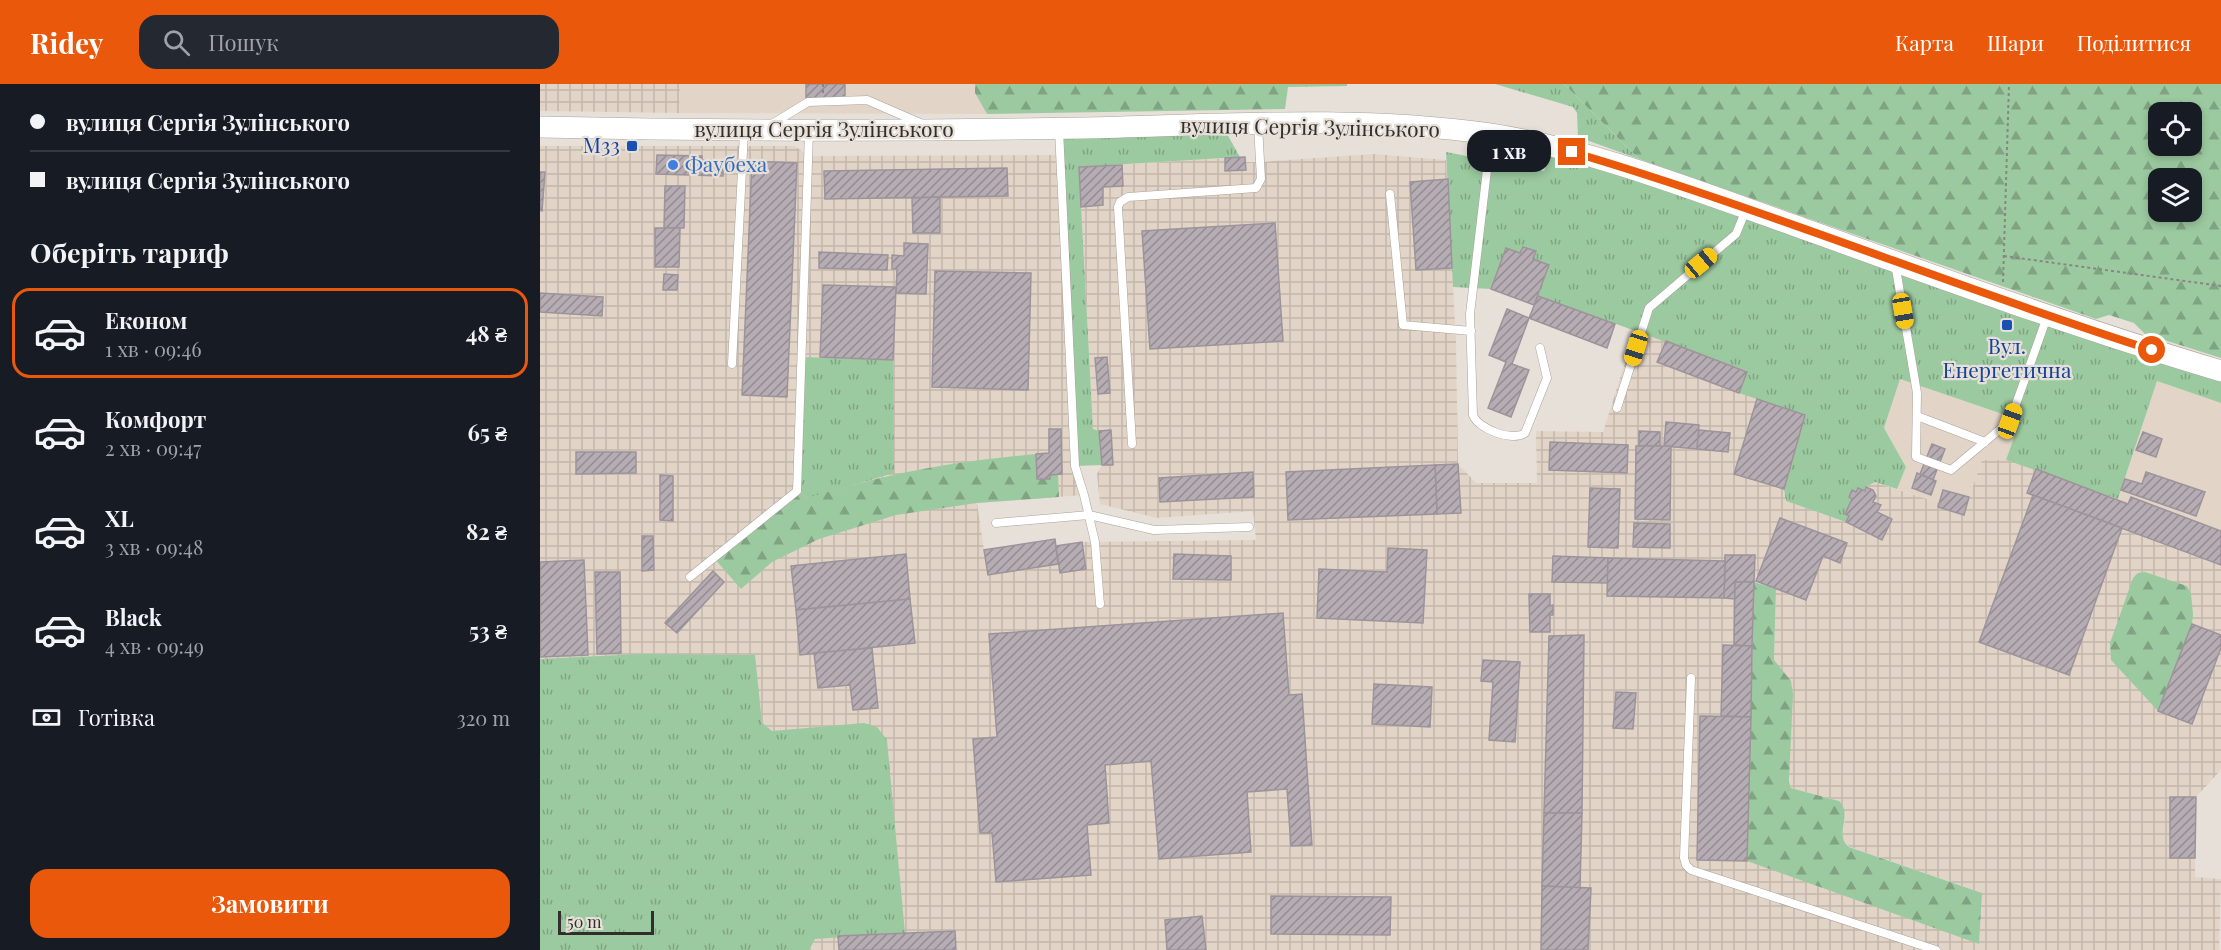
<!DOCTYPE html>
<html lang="uk">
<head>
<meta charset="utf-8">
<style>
  body { margin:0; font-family:"Playfair Display",serif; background:#242831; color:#f1f3f6; height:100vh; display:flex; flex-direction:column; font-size:22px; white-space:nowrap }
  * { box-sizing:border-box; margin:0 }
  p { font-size:20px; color:#9ea1a6 }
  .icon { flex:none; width:33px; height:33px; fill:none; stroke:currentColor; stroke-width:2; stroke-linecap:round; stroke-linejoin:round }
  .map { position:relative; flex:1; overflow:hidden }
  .panel { display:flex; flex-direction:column; background:#171b24; width:540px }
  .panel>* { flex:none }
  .guide { display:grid; align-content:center; height:132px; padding:0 30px; background:#171b24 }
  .controls { position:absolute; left:1608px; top:18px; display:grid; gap:12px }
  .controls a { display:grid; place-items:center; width:54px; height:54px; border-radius:12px; background:#171b24; box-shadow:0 3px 9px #0003; font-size:30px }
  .scale { position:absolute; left:18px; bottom:15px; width:96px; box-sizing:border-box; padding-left:6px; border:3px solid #312e2b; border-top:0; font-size:16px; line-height:21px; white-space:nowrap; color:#312e2b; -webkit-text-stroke:4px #e7e0d8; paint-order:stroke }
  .end { position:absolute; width:27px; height:27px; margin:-14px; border:8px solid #ea580c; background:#fff; box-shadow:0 0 0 3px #fff }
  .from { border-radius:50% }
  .bubble { position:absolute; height:42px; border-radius:18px; background:#171b24; box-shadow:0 3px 9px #0003; font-size:20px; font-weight:700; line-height:42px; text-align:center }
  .car { position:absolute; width:18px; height:36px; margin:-18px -9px; border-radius:8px; box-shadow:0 0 4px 2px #0007; background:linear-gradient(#f5c518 24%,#345 0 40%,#f5c518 0 76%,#345 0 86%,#f5c518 0) }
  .guide b { display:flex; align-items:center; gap:21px; height:57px; font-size:22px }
  .guide b+b { border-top:2px solid #363941 }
  .guide i { width:15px; height:15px; background:#f1f3f6 }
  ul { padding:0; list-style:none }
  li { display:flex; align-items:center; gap:18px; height:90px; margin:0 12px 9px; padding:0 18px; border:3px solid transparent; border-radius:18px }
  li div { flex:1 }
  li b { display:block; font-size:22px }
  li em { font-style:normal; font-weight:700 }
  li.active { border-color:#ea580c }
  li>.icon { width:54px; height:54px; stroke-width:1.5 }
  h2 { padding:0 30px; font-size:27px; line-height:72px }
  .pay { display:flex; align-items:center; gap:15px; height:66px; padding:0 30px; font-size:22px }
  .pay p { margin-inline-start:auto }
  .button { display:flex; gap:12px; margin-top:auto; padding:12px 30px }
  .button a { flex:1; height:69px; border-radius:18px; background:#ea580c; color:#fff; font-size:24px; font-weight:700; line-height:69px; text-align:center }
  header { display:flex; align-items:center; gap:36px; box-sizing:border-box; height:84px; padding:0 30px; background:#ea580c; color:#fff }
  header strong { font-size:28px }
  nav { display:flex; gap:33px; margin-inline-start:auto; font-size:21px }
  .search { width:420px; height:54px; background:#242831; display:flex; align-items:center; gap:15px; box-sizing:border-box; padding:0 21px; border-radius:18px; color:#9ea1a6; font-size:22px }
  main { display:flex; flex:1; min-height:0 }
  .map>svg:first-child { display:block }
</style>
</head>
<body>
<header>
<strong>Ridey</strong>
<div class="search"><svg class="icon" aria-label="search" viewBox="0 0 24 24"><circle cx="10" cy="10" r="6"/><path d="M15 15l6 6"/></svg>Пошук</div>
<nav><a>Карта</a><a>Шари</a><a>Поділитися</a></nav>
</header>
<main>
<section class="panel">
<div class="guide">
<b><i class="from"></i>вулиця Сергія Зулінського</b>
<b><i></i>вулиця Сергія Зулінського</b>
</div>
<h2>Оберіть тариф</h2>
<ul>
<li class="active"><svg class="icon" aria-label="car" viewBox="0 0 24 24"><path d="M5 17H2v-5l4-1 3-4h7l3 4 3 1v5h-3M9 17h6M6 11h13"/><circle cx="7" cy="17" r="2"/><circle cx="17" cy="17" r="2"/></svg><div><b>Економ</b><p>1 хв · 09:46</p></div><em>48 ₴</em></li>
<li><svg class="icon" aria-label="car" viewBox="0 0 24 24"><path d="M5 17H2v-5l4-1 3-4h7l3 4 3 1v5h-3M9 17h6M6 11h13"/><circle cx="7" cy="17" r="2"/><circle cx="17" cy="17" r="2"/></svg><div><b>Комфорт</b><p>2 хв · 09:47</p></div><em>65 ₴</em></li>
<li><svg class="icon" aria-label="car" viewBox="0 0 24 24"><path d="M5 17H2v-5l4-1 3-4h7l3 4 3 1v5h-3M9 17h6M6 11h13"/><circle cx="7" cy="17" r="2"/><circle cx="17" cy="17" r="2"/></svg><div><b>XL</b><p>3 хв · 09:48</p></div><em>82 ₴</em></li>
<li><svg class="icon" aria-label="car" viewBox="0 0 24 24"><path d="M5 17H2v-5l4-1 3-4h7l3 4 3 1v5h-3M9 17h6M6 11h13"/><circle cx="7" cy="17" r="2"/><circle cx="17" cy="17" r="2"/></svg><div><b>Black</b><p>4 хв · 09:49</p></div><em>53 ₴</em></li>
</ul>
<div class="pay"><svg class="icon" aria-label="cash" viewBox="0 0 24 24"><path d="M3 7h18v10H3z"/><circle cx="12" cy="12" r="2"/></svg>Готівка<p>320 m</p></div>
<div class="button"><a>Замовити</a></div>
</section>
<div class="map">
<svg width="1681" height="866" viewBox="0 0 1681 866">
  <defs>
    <pattern id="industrial-grid" width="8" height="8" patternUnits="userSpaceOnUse" patternTransform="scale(1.5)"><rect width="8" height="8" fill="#e2d5c7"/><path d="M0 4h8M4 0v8" fill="none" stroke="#c2b7ab"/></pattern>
    <pattern id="grass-tufts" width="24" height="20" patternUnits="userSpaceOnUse" patternTransform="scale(1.5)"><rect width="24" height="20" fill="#9ccaa0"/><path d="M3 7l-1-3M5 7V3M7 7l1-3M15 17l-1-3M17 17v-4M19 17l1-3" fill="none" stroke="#80a483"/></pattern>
    <pattern id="forest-firs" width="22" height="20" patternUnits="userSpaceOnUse" patternTransform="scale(1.5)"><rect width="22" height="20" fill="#9ccaa0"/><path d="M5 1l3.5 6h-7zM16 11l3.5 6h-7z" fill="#80a483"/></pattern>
    <pattern id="building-hatch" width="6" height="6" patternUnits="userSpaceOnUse" patternTransform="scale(1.5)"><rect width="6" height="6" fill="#b6acb3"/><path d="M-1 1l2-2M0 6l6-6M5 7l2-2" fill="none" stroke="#958c92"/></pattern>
  </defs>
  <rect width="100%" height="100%" fill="#e7e0d8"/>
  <g fill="#e2d5c7">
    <polygon points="140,0 435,0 435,9 447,30 139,29"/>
    <polygon points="1360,295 1480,336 1466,376 1442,376 1429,413 1403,406 1399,419 1357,405 1366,383 1344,344"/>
    <polygon points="1617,297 1681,319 1681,447 1591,413 1588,420 1578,416"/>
  </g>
  <g fill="url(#industrial-grid)" fill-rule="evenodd">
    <polygon points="0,0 140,0 139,29 0,27"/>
    <path d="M0,62H255L268,72L521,71L535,382L544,411L437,419L444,466L516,462L542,458L716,456L713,427L617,434L560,420L557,390L562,381L553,346L539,83L705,73L706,78H720L834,70L906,76L916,256L918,380L936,399H997L996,347L1063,348L1095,247L1126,257L1118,279L1217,315L1195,390L1244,405L1246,417L1306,438L1342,456L1352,435L1337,428L1341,421L1333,418L1326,403L1334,398L1399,419L1398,423L1423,431L1442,376H1466L1496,385L1487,408L1493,411L1439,558L1529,591L1582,444L1681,481V686L1656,713L1655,793L1681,795L1679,866H0ZM1215,497L1236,505L1234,576L1251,704L1299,717L1306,730L1302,752L1304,759L1310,763L1442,809L1207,777Z"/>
  </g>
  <g fill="url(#grass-tufts)">
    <polygon points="955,0 1024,0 1099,75 1038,53 1037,29 1033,23"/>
    <polygon points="687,50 700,73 539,83 553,345 559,347 562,381 535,382 520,55"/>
    <polygon points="1012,62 1681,287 1681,319 1617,297 1578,415 1466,376 1480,336 1360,295 1344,344 1366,383 1357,405 1335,398 1326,403 1325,407 1318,404 1316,408 1312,406 1309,413 1312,415 1305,430 1309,432 1306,438 1246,417 1244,405 1264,331 1199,309 1207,287 998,212 1009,181 993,175 996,167 983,163 980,169 966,164 951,205 913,203 906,68 1004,87"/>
    <polygon points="261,273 353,276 354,389 269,414 257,407"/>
    <polygon points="100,570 215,571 222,639 232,647 324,639 337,643 347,656 365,849 275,855 269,866 0,866 0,575"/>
  </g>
  <g fill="url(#forest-firs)" fill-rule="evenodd">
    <polygon points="435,0 807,0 807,2 748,3 745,25 447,30 435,9"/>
    <path d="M1024,0H1681V274L1605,250L1594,239L1569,231L1556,235L1099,75ZM1652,28V62H1618V28ZM1652,94V128H1618V94Z"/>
    <path d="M496,370L497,395H510V391L518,390L519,413L437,419L356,431L279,455L232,478L201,505L173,473L257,407L269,414C345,389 417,377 496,370Z"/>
    <polygon points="1605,488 1647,502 1651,510 1653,530 1652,540 1618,627 1571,576 1570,559 1593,494 1598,489"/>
    <path d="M1214,498L1236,505L1234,576L1251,597L1253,610L1249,697L1251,704L1299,717C1314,731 1293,751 1309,763L1442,809L1439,860L1207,777Z"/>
  </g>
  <g fill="url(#building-hatch)" stroke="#9d949b" stroke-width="1.5">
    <polygon points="266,0 305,0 305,20 285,14 266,14"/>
    <polygon points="117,71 162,72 162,76 194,77 194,85 183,85 183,92 116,90"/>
    <polygon points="705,73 706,86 685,87 685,74"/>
    <polygon points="212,77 257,79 247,313 202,311"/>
    <polygon points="582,81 583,102 563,103 563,121 541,123 539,83"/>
    <polygon points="467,84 468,112 285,115 284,87"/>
    <polygon points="0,88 5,88 2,127 0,126"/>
    <polygon points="908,95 912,184 876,186 870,98"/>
    <polygon points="125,102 145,102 144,144 124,144"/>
    <polygon points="400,113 400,149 373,149 372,114"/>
    <polygon points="735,139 743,257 610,265 602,147"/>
    <polygon points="115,144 140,144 139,183 115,183"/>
    <polygon points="364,159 388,160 386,210 356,209 357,185 352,185 352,171 364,172"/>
    <polygon points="983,163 996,167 993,175 1009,181 994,221 951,205 966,164 980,169"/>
    <polygon points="279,168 348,171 347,186 279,184"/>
    <polygon points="395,187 491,189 488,306 392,303"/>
    <polygon points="124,190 138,191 137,206 123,206"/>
    <polygon points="283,201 356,203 353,276 280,273"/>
    <polygon points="0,209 63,213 62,232 0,228"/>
    <polygon points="998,212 1075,240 1067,264 989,234"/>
    <polygon points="967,225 989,234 972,280 989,286 971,333 948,324 966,278 949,271"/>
    <polygon points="1126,257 1207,288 1199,309 1117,278"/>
    <polygon points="567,273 570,309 558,310 555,274"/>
    <polygon points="1217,315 1265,331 1244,405 1194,390"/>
    <polygon points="1126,338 1159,341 1157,365 1124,362"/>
    <polygon points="509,345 521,345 522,390 510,391 510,395 497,395 496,370 509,369"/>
    <polygon points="571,346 573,381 562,381 559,347"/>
    <polygon points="1159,346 1190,349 1188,368 1157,365"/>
    <polygon points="1099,347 1120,348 1120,362 1099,362"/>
    <polygon points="1603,348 1622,355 1616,373 1596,366"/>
    <polygon points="1010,358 1088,361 1087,389 1009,386"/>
    <polygon points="1392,360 1405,365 1393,396 1380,390"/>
    <polygon points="1096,362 1131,362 1130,436 1095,435"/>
    <polygon points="36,368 96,368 96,389 36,390"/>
    <polygon points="918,380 921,429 897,430 895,381"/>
    <polygon points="895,381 897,430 748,436 746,388"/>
    <polygon points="1496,385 1588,420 1591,413 1681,447 1681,481 1487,409"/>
    <polygon points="713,388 714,413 620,418 619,394"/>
    <polygon points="1606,388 1665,408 1656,432 1581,406 1585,395 1602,400"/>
    <polygon points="1377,389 1396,397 1391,411 1372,404"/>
    <polygon points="120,391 133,392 133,437 120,436"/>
    <polygon points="1326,403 1333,406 1336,412 1333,418 1341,421 1337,428 1352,435 1342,456 1306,438 1309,432 1305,430 1312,415 1309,413 1312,406 1316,408 1318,404 1325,407"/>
    <polygon points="1050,404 1080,405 1078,464 1048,463"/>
    <polygon points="1403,406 1429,413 1424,431 1398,423"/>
    <polygon points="1493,411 1582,444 1529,591 1439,558"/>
    <polygon points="1240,434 1307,459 1300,479 1283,472 1266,516 1216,497"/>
    <polygon points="1094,439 1130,440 1130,464 1093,463"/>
    <polygon points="102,452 113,452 114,486 102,487"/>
    <polygon points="515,455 518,480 448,491 444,466"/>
    <polygon points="542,458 546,485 520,489 516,462"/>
    <polygon points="848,464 887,466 883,539 777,534 779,485 847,488"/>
    <polygon points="366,470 370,515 256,526 251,482"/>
    <polygon points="634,470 691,472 691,496 633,495"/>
    <polygon points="1185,471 1215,471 1214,498 1195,498 1195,515 1184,514"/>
    <polygon points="1013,472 1068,474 1068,499 1012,498"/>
    <polygon points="1068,474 1185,477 1184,514 1067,512"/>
    <polygon points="44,476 48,571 0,573 0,478"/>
    <polygon points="173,487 184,498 137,549 125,539"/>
    <polygon points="55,488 80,488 81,569 57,570"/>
    <polygon points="1195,498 1214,498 1212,562 1194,561"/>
    <polygon points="989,510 1010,510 1010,522 1013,521 1013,531 1010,531 1010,548 990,548"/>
    <polygon points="370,515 375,559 260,571 256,526"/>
    <polygon points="743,529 749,611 762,610 772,761 751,762 747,705 707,708 711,768 619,775 611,677 565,681 569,739 547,741 551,791 456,798 452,749 440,749 433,655 457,653 449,550"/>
    <polygon points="1652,540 1681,551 1681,564 1652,640 1618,627"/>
    <polygon points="1044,551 1042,729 1004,729 1009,552"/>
    <polygon points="1183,561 1212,562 1211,633 1181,632"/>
    <polygon points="332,564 338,624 313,626 310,601 278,604 274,569"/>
    <polygon points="943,576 980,578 975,658 949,656 953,598 941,597"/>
    <polygon points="834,600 892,603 890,643 832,640"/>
    <polygon points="1076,608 1096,609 1093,645 1073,644"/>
    <polygon points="1160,632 1211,633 1207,777 1157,776"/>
    <polygon points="1630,713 1656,713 1655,774 1630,774"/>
    <polygon points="1004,729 1042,729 1040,804 1002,802"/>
    <polygon points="1002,802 1051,804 1048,866 1001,866"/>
    <polygon points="731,812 851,813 850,851 731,850"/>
    <polygon points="662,832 666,866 627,866 625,836"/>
    <polygon points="415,847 416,866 299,866 298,852"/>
  </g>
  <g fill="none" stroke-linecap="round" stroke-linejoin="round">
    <g stroke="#a9a29a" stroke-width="9">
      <g id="lane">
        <polyline points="232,40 268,18 327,16 380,39"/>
        <polyline points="519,46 535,382 544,411 555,458 560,520"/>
        <path d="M951,52L930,230L933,331C938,345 972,358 985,349L1007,294L1000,264"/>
        <polyline points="850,110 863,241 931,247"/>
        <polyline points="1355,179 1377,309 1376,373 1411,386 1470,337 1507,233"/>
        <polyline points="192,280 204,48"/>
        <polyline points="1077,324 1109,224 1196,150 1206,126"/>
        <polyline points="1377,332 1445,358"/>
        <polyline points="592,360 578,123 580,118 588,113 716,104 721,95 718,41"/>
        <polyline points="456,439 549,431 614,446 709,443"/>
        <polyline points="150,493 257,407 269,48"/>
        <polyline points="1151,594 1144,774 1146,781 1151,786 1396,866"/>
      </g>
    </g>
    <g stroke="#a9a29a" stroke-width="22">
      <path id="secondary" d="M0,43C182,47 363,47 544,44C679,41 817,31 950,50C1055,66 1156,107 1256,142C1397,193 1537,244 1681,287"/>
    </g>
    <g stroke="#8a8580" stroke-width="2" stroke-dasharray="3 3" stroke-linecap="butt">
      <polyline points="283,9 283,0"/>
      <polyline points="1464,172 1681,202"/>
      <polyline points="1463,198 1469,0"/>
    </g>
    <use href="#lane" stroke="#fff" stroke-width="8"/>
    <use href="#secondary" stroke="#fff" stroke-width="21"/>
  </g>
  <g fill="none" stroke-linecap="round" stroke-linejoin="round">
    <path stroke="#ea580c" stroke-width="8" d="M1032,68C1228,126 1417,204 1612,266"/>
  </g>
  <g fill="#1a4fb4" stroke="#e7e0d8" stroke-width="2">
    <rect x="86" y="56" width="12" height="12" rx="3"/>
    <rect x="1461" y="235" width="12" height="12" rx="3"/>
  </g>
  <circle fill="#3f7fe0" stroke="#e7e0d8" stroke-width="2" cx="133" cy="81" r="6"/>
  <g text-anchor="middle" stroke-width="4.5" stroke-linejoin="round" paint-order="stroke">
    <g font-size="21" fill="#312e2b" stroke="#e7e0d8">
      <text transform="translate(770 44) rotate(1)" y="7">вулиця Сергія Зулінського</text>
      <text x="284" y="53">вулиця Сергія Зулінського</text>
    </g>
    <g font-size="21" fill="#164399" stroke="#e7e0d8" text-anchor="end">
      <text x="80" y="69">М33</text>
      <text x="1467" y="270" text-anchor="middle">Вул.<tspan x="1467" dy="24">Енергетична</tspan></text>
    </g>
    <g font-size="21" fill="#366cbe" stroke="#e7e0d8" text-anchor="start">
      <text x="145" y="88">Фаубеха</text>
    </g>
  </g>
</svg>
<div class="controls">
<a><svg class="icon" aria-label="locate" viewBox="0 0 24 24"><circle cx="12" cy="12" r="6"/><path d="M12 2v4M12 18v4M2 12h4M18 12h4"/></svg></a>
<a><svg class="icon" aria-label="layers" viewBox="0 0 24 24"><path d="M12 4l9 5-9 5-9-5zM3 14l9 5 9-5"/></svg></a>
</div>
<div class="scale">50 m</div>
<i class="end from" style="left:1612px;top:266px"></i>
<i class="end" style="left:1032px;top:68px"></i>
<div class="bubble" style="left:927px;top:46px;width:84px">1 хв</div>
<i class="car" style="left:1161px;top:179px;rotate:50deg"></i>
<i class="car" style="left:1363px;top:227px;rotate:170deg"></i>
<i class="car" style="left:1096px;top:264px;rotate:197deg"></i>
<i class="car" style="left:1470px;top:337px;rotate:20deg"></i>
</div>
</main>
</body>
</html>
